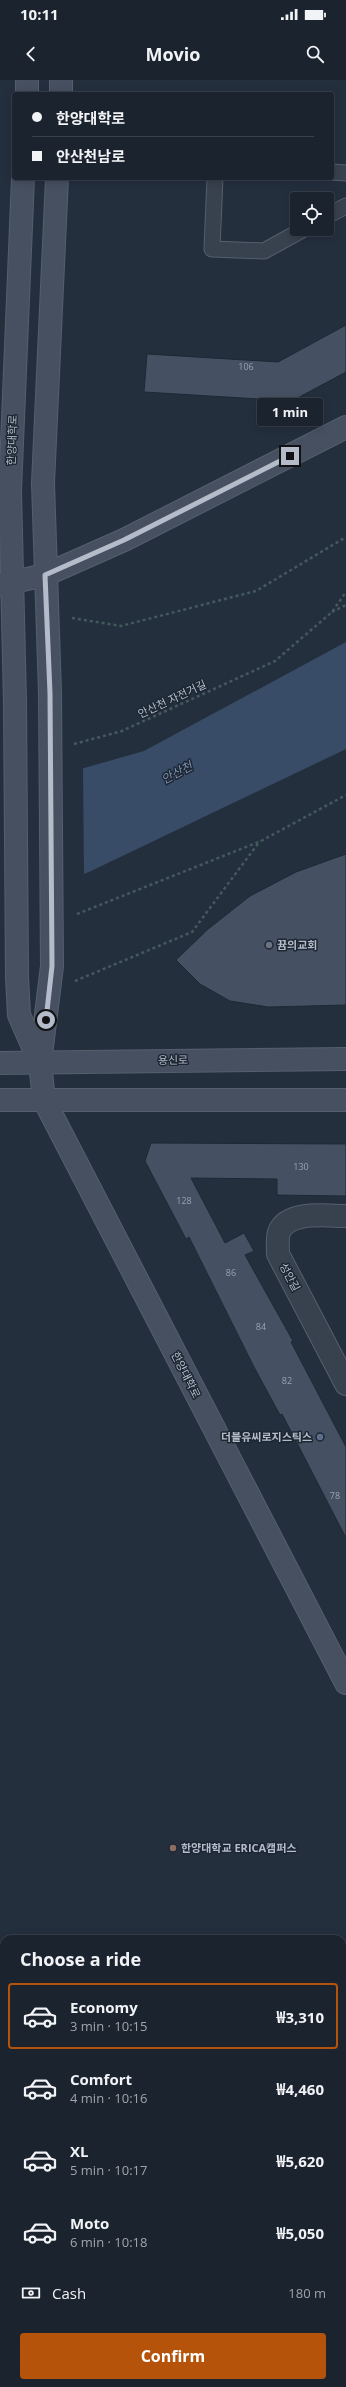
<!DOCTYPE html>
<html lang="en">
<head>
<meta charset="utf-8">
<style>
  body { margin:0; font-family:"Open Sans","Noto Sans KR",sans-serif; background:#282f3a; color:#f1f3f6; height:100vh; display:flex; flex-direction:column; font-size:15px; white-space:nowrap }
  * { box-sizing:border-box; margin:0 }
  p { font-size:13px; color:#a0a4aa }
  .icon { flex:none; width:22px; height:22px; fill:none; stroke:currentColor; stroke-width:2; stroke-linecap:round; stroke-linejoin:round }
  .map { position:relative; flex:1; overflow:hidden }
  .sheet { position:absolute; left:0px; top:1855px; width:346px; height:452px; display:flex; flex-direction:column; background:#1b232e; border-radius:12px 12px 0 0; box-shadow:0 2px 10px #0003,0 0 0 1px #39404a }
  .sheet>* { flex:none }
  .banner { position:absolute; left:12px; top:12px; width:322px; height:88px; border-radius:4px; box-shadow:0 2px 10px #0003,0 0 0 1px #39404a; display:grid; align-content:center; height:88px; padding:0 20px; background:#1b232e }
  .tools { position:absolute; left:290px; top:112px; display:grid; gap:8px }
  .tools a { display:grid; place-items:center; width:44px; height:44px; border-radius:4px; background:#1b232e; box-shadow:0 2px 10px #0003,0 0 0 1px #39404a; font-size:20px }
  .end { position:absolute; width:18px; height:18px; margin:-9px; border:5px solid #b4bcc9; background:#111; box-shadow:0 0 0 2px #111 }
  .from { border-radius:50% }
  .bubble { position:absolute; height:28px; border-radius:4px; background:#1b232e; box-shadow:0 2px 10px #0003,0 0 0 1px #39404a; font-size:13px; font-weight:700; line-height:28px; text-align:center }
  .banner b { display:flex; align-items:center; gap:14px; height:38px; font-size:15px }
  .banner b+b { border-top:1px solid #39404a }
  .banner i { width:10px; height:10px; background:#f1f3f6 }
  ul { padding:0; list-style:none }
  li { display:flex; align-items:center; gap:12px; height:66px; margin:0 8px 6px; padding:0 12px; border:2px solid transparent; border-radius:4px }
  li div { flex:1 }
  li b { display:block; font-size:15px }
  li em { font-style:normal; font-weight:700 }
  li.on { border-color:#b45309 }
  li>.icon { width:36px; height:36px; stroke-width:1.5 }
  h2 { padding:0 20px; font-size:18px; line-height:48px }
  .pay { display:flex; align-items:center; gap:10px; height:44px; padding:0 20px; font-size:15px }
  .pay p { margin-inline-start:auto }
  .cta { display:flex; gap:8px; margin-top:auto; padding:8px 20px }
  .cta a { flex:1; height:46px; border-radius:4px; background:#b45309; color:#fff; font-size:16px; font-weight:700; line-height:46px; text-align:center }
  .status { display:flex; justify-content:space-between; align-items:center; height:28px; padding:0 20px; background:#1b232e; direction:ltr }
  .status svg { height:11px; fill:currentColor }
  header { display:flex; justify-content:space-between; align-items:center; height:52px; padding:0 20px; background:#1b232e; font-size:18px; font-weight:700 }
  .map>svg:first-child { display:block }
</style>
</head>
<body>
<div class="status"><b>10:11</b><svg viewBox="0 0 49 12"><path d="M0 12V9h3v3zM5 12V6h3v6zM10 12V3h3v9zM15 12V0h3v12zM26 1h20v11H26zM47 4h2v5h-2z"/></svg></div>
<header><svg class="icon" aria-label="back" viewBox="0 0 24 24"><path d="M15 5l-7 7 7 7"/></svg>Movio<svg class="icon" aria-label="search" viewBox="0 0 24 24"><circle cx="10" cy="10" r="6"/><path d="M15 15l6 6"/></svg></header>
<div class="map">
<svg width="346" height="2307" viewBox="0 0 346 2307">
  <rect width="100%" height="100%" fill="#242f3e"/>
  <polygon fill="#394c67" points="346,562 346,669 91,791 0,828 0,712 144,671"/>
  <polygon fill="#242f3e" points="83,687 84,796 0,830 0,710"/>
  <g fill="#455162" stroke="#1f2835">
    <polygon points="346,245 346,292 292,321 144,312 147,274 278,282"/>
    <polygon points="346,774 346,925 268,927 230,921 200,904 176,880 207,850 250,816 296,792"/>
    <polygon points="151,1063 346,1064 346,1116 277,1115 277,1099 191,1098 225,1163 244,1153 254,1171 245,1175 293,1261 291,1262 346,1367 346,1458 282,1334 280,1335 254,1287 189,1157 186,1159 145,1081"/>
  </g>
  <g fill="none" stroke-linecap="round" stroke-linejoin="round">
    <g stroke="#565f6c" stroke-width="17">
      <g id="lane">
        <polyline points="332,92 346,93"/>
        <polyline points="215,98 212,169 264,171 304,149"/>
        <polyline points="327,136 346,126"/>
      </g>
    </g>
    <g stroke="#565f6c" stroke-width="24">
      <path id="street" d="M346,1136C327,1136 288,1130 279,1152C277,1158 278,1168 278,1174L346,1304"/>
    </g>
    <g stroke="#565f6c" stroke-width="24">
      <g id="secondary">
        <polyline points="27,14 27,0"/>
        <polyline points="61,14 61,0"/>
        <polyline points="0,505 45,495 124,460 346,347"/>
        <polyline points="50,613 43,403 57,98"/>
        <polyline points="15,622 10,411 23,98"/>
        <polyline points="52,886 40,983 44,1020 346,1603"/>
        <polyline points="17,897 19,935 40,983"/>
        <polyline points="0,983 346,979"/>
        <polyline points="0,1020 346,1020"/>
      </g>
    </g>
    <g stroke="#44595c" stroke-width="2.5" stroke-dasharray="3 3" stroke-linecap="butt">
      <polyline points="332,532 346,525"/>
      <polyline points="72,538 121,546 256,511 346,457"/>
      <polyline points="74,664 122,651 275,581 332,532 346,512"/>
      <polyline points="77,834 261,761 346,715"/>
      <polyline points="75,901 192,852 260,761"/>
    </g>
    <use href="#lane" stroke="#38414e" stroke-width="15"/>
    <use href="#street" stroke="#38414e" stroke-width="22"/>
    <use href="#secondary" stroke="#465061" stroke-width="22"/>
    <g stroke="#565f6c" stroke-width="24" stroke-linecap="butt">
      <g id="secondary-bridge">
        <polyline points="50,613 52,886"/>
        <polyline points="15,622 17,897"/>
      </g>
    </g>
    <use href="#secondary-bridge" stroke="#465061" stroke-width="22"/>
  </g>
  <g fill="none" stroke-linecap="round" stroke-linejoin="round">
    <polyline stroke="#b4bcc9" stroke-width="5" points="46,940 52,886 50,613 45,495 124,460 290,376"/>
  </g>
  <circle fill="#6b7280" stroke="#1d2633" stroke-width="1.5" cx="269" cy="865" r="4"/>
  <circle fill="#5c6f8a" stroke="#1d2633" stroke-width="1.5" cx="320" cy="1357" r="4"/>
  <circle fill="#8d6e63" stroke="#1d2633" stroke-width="1.5" cx="173" cy="1768" r="4"/>
  <g text-anchor="middle" stroke-width="3" stroke-linejoin="round" paint-order="stroke">
    <g font-size="9" fill="#98a1af">
      <text x="246" y="290">106</text>
      <text x="301" y="1090">130</text>
      <text x="184" y="1124">128</text>
      <text x="231" y="1196">86</text>
      <text x="261" y="1250">84</text>
      <text x="287" y="1304">82</text>
      <text x="335" y="1419">78</text>
    </g>
    <g font-size="11" fill="#b4bcc9" stroke="#1d2633">
      <text transform="translate(12 360) rotate(-88)" y="4">한양대학로</text>
      <text transform="translate(172 619) rotate(-25)" y="4">안산천 자전거길</text>
      <text transform="translate(173 980) rotate(-1)" y="4">용신로</text>
      <text transform="translate(290 1197) rotate(62)" y="4">성안길</text>
      <text transform="translate(186 1295) rotate(63)" y="4">한양대학로</text>
    </g>
    <g font-size="11" font-weight="bold" fill="#b4bcc9" stroke="#1d2633" text-anchor="start">
      <text x="277" y="869">뀸의교회</text>
      <text x="312" y="1361" text-anchor="end">더블유씨로지스틱스</text>
      <text x="181" y="1772">한양대학교 ERICA캠퍼스</text>
    </g>
    <g font-size="12" font-style="italic" fill="#7c92b1" stroke="#1d2633">
      <text transform="translate(177 693) rotate(-28)" y="4">안산천</text>
    </g>
  </g>
</svg>
<div class="tools">
<a><svg class="icon" aria-label="locate" viewBox="0 0 24 24"><circle cx="12" cy="12" r="6"/><path d="M12 2v4M12 18v4M2 12h4M18 12h4"/></svg></a>
</div>
<i class="end from" style="left:46px;top:940px"></i>
<i class="end" style="left:290px;top:376px"></i>
<div class="bubble" style="left:257px;top:318px;width:66px">1 min</div>
<div class="banner">
<b><i class="from"></i>한양대학로</b>
<b><i></i>안산천남로</b>
</div>
<section class="sheet">
<h2>Choose a ride</h2>
<ul>
<li class="on"><svg class="icon" aria-label="car" viewBox="0 0 24 24"><path d="M5 17H2v-5l4-1 3-4h7l3 4 3 1v5h-3M9 17h6M6 11h13"/><circle cx="7" cy="17" r="2"/><circle cx="17" cy="17" r="2"/></svg><div><b>Economy</b><p>3 min · 10:15</p></div><em>₩3,310</em></li>
<li><svg class="icon" aria-label="car" viewBox="0 0 24 24"><path d="M5 17H2v-5l4-1 3-4h7l3 4 3 1v5h-3M9 17h6M6 11h13"/><circle cx="7" cy="17" r="2"/><circle cx="17" cy="17" r="2"/></svg><div><b>Comfort</b><p>4 min · 10:16</p></div><em>₩4,460</em></li>
<li><svg class="icon" aria-label="car" viewBox="0 0 24 24"><path d="M5 17H2v-5l4-1 3-4h7l3 4 3 1v5h-3M9 17h6M6 11h13"/><circle cx="7" cy="17" r="2"/><circle cx="17" cy="17" r="2"/></svg><div><b>XL</b><p>5 min · 10:17</p></div><em>₩5,620</em></li>
<li><svg class="icon" aria-label="car" viewBox="0 0 24 24"><path d="M5 17H2v-5l4-1 3-4h7l3 4 3 1v5h-3M9 17h6M6 11h13"/><circle cx="7" cy="17" r="2"/><circle cx="17" cy="17" r="2"/></svg><div><b>Moto</b><p>6 min · 10:18</p></div><em>₩5,050</em></li>
</ul>
<div class="pay"><svg class="icon" aria-label="cash" viewBox="0 0 24 24"><path d="M3 7h18v10H3z"/><circle cx="12" cy="12" r="2"/></svg>Cash<p>180 m</p></div>
<div class="cta"><a>Confirm</a></div>
</section>
</div>
</body>
</html>
